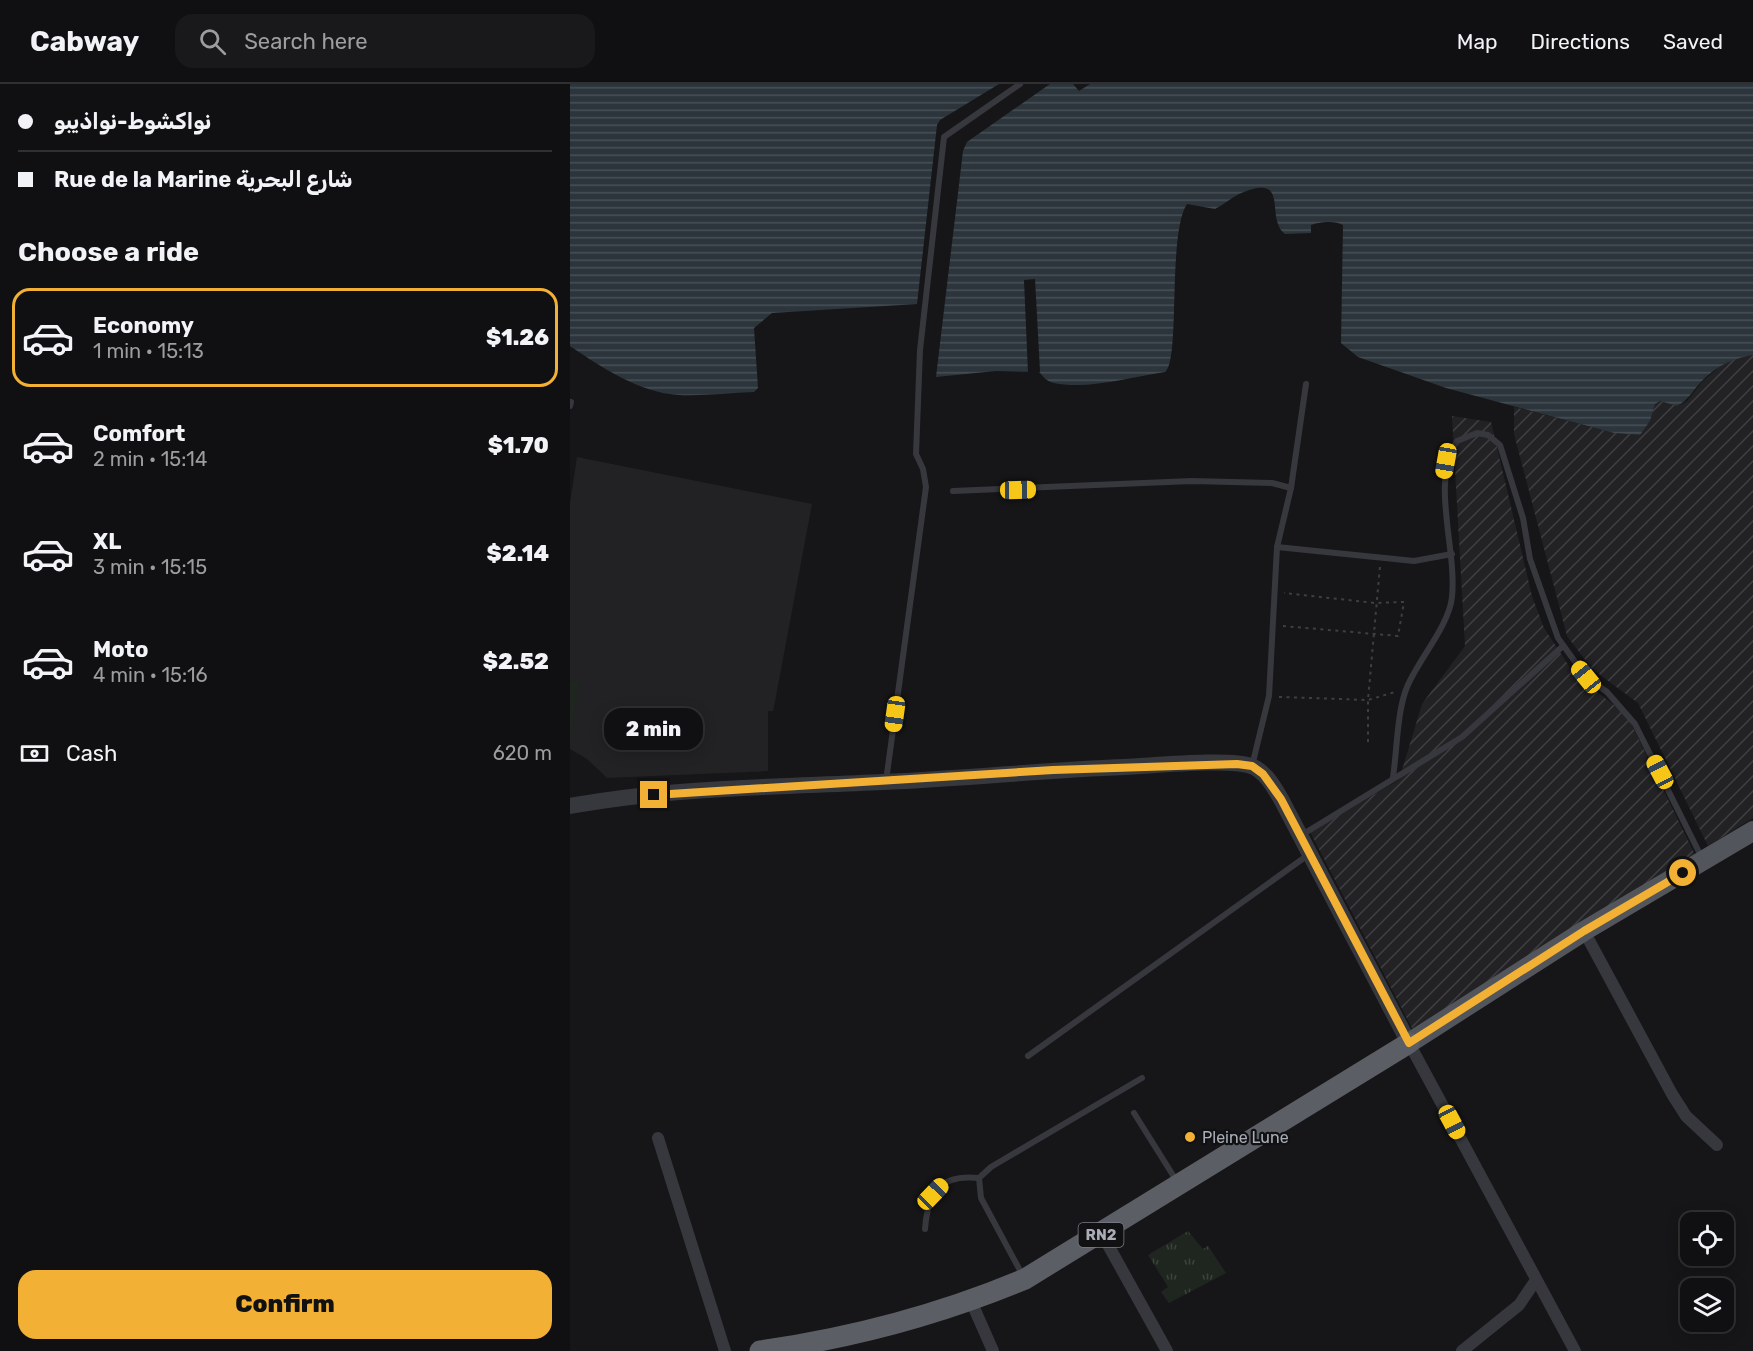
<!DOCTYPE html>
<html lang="en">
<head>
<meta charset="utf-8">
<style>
  body { margin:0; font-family:Rubik,"Noto Naskh Arabic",sans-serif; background:#19191b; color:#f1f3f6; height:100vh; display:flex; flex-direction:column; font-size:22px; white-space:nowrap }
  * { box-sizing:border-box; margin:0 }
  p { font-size:20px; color:#9c9d9f }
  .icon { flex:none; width:33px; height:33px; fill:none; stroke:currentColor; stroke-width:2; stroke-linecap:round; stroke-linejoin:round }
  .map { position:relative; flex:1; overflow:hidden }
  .drawer { display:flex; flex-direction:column; background:#101012; width:570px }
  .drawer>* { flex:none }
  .banner { display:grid; align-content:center; height:132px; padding:0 18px; background:#101012 }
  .buttons { position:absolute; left:1110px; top:1128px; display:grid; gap:12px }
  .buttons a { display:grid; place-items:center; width:54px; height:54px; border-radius:12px; background:#101012; box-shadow:0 3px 15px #0003,0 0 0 2px #303032; font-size:30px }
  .end { position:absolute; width:27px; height:27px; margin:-14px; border:8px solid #f2b134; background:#111; box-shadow:0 0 0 3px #111 }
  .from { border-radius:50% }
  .bubble { position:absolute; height:42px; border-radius:18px; background:#101012; box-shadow:0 3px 15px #0003,0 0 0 2px #303032; font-size:20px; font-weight:800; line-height:42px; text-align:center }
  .car { position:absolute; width:18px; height:36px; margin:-18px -9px; border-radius:8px; box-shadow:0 0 4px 2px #0007; background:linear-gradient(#f5c518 24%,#345 0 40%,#f5c518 0 76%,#345 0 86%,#f5c518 0) }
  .banner b { display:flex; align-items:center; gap:21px; height:57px; font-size:22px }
  .banner b+b { border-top:2px solid #303032 }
  .banner i { width:15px; height:15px; background:#f1f3f6 }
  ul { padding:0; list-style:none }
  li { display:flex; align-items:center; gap:18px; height:99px; margin:0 12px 9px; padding:0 6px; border:3px solid transparent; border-radius:18px }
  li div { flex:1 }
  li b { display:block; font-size:22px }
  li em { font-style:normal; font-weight:800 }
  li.active { border-color:#f2b134 }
  li>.icon { width:54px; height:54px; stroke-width:1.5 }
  h2 { padding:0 18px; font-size:27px; line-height:72px }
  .pay { display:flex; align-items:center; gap:15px; height:66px; padding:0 18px; font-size:22px }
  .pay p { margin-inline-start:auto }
  .cta { display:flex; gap:12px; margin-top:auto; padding:12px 18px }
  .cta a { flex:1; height:69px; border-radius:18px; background:#f2b134; color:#111; font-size:24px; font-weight:800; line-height:69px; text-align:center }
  header { display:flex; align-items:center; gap:36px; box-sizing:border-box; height:84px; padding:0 30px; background:#101012; border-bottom:2px solid #303032 }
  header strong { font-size:28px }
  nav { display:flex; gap:33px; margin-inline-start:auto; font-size:21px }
  .search { width:420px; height:54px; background:#19191b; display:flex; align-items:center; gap:15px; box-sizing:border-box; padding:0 21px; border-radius:18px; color:#9c9d9f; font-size:22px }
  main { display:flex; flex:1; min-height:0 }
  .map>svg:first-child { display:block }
</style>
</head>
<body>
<header>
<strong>Cabway</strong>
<div class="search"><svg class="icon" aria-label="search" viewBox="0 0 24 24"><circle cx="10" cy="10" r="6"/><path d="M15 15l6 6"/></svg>Search here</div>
<nav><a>Map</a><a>Directions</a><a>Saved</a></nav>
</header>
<main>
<section class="drawer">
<div class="banner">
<b><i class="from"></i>نواكشوط-نواذيبو</b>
<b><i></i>Rue de la Marine شارع البحرية</b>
</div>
<h2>Choose a ride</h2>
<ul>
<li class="active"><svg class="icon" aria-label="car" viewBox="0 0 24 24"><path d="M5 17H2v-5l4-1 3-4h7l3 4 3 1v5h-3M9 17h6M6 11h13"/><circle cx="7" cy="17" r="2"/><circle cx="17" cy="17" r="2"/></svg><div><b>Economy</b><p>1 min · 15:13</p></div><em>$1.26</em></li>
<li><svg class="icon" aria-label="car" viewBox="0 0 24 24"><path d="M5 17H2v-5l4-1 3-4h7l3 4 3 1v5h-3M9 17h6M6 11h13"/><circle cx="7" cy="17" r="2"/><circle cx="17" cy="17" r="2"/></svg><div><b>Comfort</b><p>2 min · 15:14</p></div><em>$1.70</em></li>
<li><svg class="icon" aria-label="car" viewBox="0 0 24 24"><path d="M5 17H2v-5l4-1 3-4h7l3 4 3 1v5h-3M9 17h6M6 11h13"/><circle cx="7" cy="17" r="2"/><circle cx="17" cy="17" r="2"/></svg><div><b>XL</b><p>3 min · 15:15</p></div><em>$2.14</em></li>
<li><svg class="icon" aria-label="car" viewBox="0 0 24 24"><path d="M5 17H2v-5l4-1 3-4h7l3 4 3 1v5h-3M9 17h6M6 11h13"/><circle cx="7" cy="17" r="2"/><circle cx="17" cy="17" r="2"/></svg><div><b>Moto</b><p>4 min · 15:16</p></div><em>$2.52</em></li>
</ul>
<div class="pay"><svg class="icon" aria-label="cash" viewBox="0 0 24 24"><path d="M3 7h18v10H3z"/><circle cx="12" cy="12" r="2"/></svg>Cash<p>620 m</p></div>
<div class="cta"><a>Confirm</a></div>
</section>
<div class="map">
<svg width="1183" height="1267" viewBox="0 0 1183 1267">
  <defs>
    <pattern id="industrial-furrows" width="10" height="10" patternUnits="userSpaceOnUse" patternTransform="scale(1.5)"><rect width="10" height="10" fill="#222225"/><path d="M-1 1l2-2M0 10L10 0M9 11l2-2" fill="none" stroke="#3f3f43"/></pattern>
    <pattern id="grass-tufts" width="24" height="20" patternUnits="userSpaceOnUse" patternTransform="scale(1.5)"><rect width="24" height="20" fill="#1e261f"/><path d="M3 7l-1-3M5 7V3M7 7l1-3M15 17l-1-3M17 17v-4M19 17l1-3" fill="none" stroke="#3c433d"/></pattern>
    <pattern id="water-rules" width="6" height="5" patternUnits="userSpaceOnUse" patternTransform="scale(1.5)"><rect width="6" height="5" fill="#2c353c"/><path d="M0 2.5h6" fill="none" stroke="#485056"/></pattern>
  </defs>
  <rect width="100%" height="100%" fill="#161618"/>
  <polygon fill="#222225" points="7,373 242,420 204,623 203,627 198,627 198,687 37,694 17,675 0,665 0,419"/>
  <g fill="url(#industrial-furrows)">
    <polygon points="1183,271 1183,734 1138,762 1068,619 1022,585 997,552 944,350 944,323 1044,349 1070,351 1080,337 1085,320 1090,317 1108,322 1117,317 1132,298 1157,276"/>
    <polygon points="882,332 921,338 962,512 974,544 1005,591 1057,631 1127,775 844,948 740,748 829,696 852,620 895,562"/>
  </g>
  <polygon fill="url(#grass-tufts)" points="618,1147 633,1165 638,1162 656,1189 599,1219 591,1208 598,1203 578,1171"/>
  <polygon fill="#1e261f" points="0,596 9,598 0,654"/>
  <g fill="url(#water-rules)">
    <path d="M0,0H429L370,36L367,41L347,220L202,229L184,244L188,304L184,308C159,309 134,312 109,311C70,309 31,283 0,262Z"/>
    <path d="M480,0H503L509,7L520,0H1183V271C1161,275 1146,282 1130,299C1122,308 1118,316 1107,322L1090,317L1085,320L1080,337L1070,351L1044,349L876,304L788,273L771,259L773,141C765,136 749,138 741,141V149L715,150C694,134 722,87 669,110C661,114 653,121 645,125L617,120C597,150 611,277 595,288C561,293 518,306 484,299C476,297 474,293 469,288L426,287L366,293L393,67L397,58Z"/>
  </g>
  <polygon fill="#161618" points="465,195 470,288 458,288 454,196"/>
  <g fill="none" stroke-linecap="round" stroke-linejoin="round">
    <g stroke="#3d3f44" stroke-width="2" stroke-dasharray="3 4.5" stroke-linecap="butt">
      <polyline points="713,542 828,552 834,518 805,519 714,509"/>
      <polyline points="709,613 798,616 825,608"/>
      <polyline points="798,658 798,616 810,482"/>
    </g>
    <g stroke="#37383d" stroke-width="6">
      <polyline points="0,322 1,318"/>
      <polyline points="721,404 736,300"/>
      <polyline points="383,407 622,397 702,399 721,404 707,463 699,612 682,682"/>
      <polyline points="707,463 844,477 882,470"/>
      <path d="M823,693C827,667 827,627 837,603C848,576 879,542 882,513C887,463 860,399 887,357L907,349L918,351L930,361L953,434L960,475L988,554L1016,593L1037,608L1065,640L1132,774"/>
      <polyline points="316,697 356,403 353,385 346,370 350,266 374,53 450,0"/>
      <polyline points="730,752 892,653 993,562"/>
      <polyline points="458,972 738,771"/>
      <polyline points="564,1029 606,1096"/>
      <path d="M355,1145C358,1108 369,1090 409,1094"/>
      <polyline points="453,1192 411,1114 409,1094 421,1083 572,994"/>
    </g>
    <g stroke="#37383d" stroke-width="12">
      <polyline points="1014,847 1102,1010 1116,1032 1147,1061"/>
      <polyline points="839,959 1005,1267"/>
      <polyline points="88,1054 155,1267"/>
      <polyline points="532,1150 597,1267"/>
      <polyline points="401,1217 423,1267"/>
      <polyline points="892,1267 949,1221 966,1196"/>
    </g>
    <path stroke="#37383d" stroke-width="16" d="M0,722C103,703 209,703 313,698C393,695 473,686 554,683C581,682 659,674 681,682C695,687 704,703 711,715L839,959"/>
    <polyline stroke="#53555c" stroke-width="20" points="839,959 1014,847 1183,747"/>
    <path stroke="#5b5e65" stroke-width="21" d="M190,1267C282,1254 369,1231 455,1195L839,959"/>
  </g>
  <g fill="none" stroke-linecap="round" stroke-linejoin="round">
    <polyline stroke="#f2b134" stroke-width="8" points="84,711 483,686 667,680 682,682 693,690 711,715 839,959 1014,847 1113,789"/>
  </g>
  <circle fill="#f2b134" stroke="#111113" stroke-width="2" cx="620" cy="1053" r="6"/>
  <g text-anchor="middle" stroke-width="4.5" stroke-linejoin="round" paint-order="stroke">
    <rect fill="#111113" stroke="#7b7e86" stroke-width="1.5" x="508.5" y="1139" width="45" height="24" rx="4.5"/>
    <g font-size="15" font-weight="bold" fill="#a8adb8">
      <text x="531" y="1156">RN2</text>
    </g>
    <g font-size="16" fill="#a8adb8" stroke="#111113" text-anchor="start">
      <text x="632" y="1059">Pleine Lune</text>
    </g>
  </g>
</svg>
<div class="buttons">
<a><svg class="icon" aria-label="locate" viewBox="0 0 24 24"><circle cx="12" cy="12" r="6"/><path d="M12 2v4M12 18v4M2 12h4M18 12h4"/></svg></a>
<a><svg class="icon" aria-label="layers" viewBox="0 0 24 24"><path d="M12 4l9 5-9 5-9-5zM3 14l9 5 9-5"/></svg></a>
</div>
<i class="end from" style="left:1113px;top:789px"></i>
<i class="end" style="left:84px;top:711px"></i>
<div class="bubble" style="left:34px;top:624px;width:99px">2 min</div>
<i class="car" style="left:876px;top:377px;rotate:190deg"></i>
<i class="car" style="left:448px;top:406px;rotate:89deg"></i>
<i class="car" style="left:1016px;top:593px;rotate:321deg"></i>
<i class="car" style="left:325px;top:630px;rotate:188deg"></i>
<i class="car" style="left:1090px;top:688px;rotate:332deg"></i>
<i class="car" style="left:882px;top:1038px;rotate:152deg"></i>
<i class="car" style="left:363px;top:1110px;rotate:44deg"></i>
</div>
</main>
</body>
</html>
